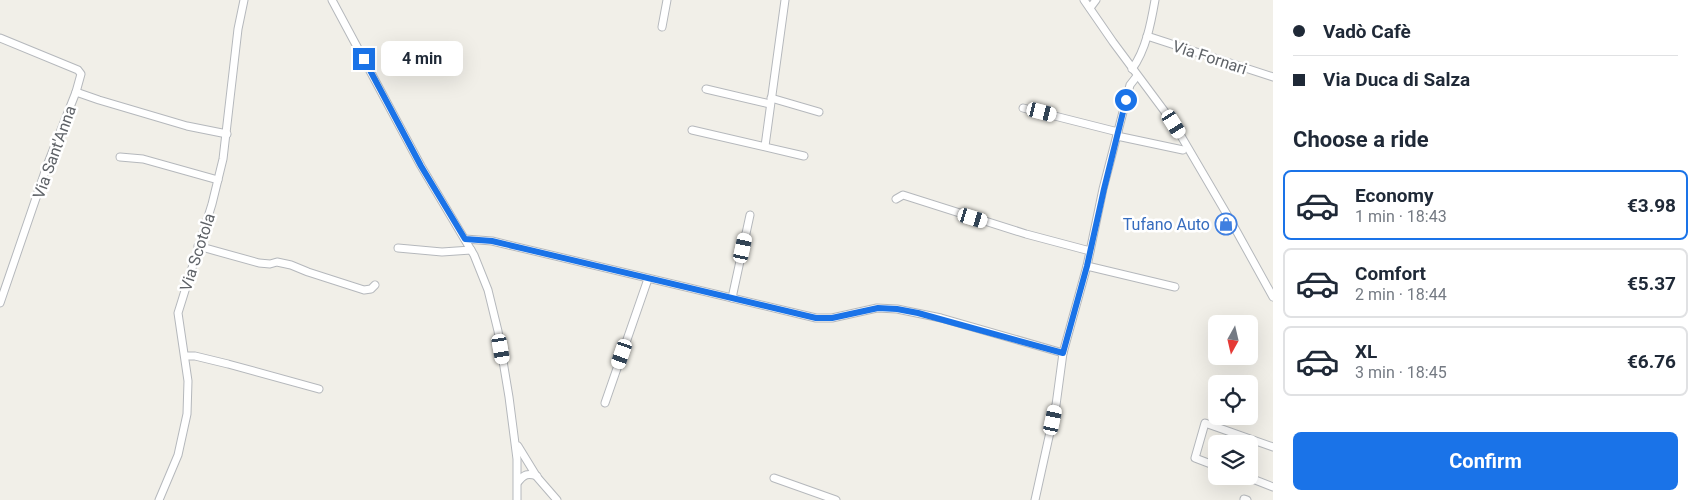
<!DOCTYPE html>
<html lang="en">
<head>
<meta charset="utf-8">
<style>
  body { margin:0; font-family:Roboto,sans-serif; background:#f6f6f7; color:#1f2937; height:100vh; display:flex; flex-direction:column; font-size:19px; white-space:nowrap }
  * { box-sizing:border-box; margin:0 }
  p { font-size:16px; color:#747a83 }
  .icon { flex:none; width:28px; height:28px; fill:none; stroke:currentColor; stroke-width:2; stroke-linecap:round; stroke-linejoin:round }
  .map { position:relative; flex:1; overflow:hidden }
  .side { display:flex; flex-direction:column; background:#fff; width:425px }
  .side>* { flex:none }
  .banner { display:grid; align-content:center; height:110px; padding:0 20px; background:#fff }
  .needle { width:32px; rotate:188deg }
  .controls { position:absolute; left:1208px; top:315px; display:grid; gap:10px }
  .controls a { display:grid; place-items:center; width:50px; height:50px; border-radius:8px; background:#fff; box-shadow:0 5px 20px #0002; font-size:25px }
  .end { position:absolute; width:22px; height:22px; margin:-11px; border:6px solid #1a73e8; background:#fff; box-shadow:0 0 0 2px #fff }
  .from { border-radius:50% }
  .bubble { position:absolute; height:35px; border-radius:8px; background:#fff; box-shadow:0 5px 20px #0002; font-size:16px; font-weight:700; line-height:35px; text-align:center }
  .car { position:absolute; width:15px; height:30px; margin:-15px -8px; border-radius:6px; box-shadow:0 0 4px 1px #0007; background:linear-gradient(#fff 24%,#345 0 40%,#fff 0 76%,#345 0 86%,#fff 0) }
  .banner b { display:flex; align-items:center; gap:18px; height:48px; font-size:19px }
  .banner b+b { border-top:1px solid #e0e1e3 }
  .banner i { width:12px; height:12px; background:#1f2937 }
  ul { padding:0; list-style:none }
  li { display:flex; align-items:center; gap:15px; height:70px; margin:0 10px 8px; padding:0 10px; border:2px solid #e0e1e3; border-radius:8px }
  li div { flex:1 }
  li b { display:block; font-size:19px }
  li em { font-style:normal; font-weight:700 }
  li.active { border-color:#1a73e8 }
  li>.icon { width:45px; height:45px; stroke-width:1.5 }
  h2 { padding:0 20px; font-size:22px; line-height:60px }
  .cta { display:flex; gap:10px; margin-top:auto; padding:10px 20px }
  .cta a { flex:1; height:58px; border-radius:8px; background:#1a73e8; color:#fff; font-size:20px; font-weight:700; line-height:58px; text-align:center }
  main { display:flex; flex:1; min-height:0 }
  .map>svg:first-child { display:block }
</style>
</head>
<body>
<main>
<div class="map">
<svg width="1273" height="500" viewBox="0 0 1273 500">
  <rect width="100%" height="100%" fill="#f1efe8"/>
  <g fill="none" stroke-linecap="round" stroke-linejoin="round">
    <g stroke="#b5b8bc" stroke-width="9">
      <g id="minor">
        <polyline points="332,0 421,166 474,255 488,290 498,331 509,397 517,459 517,500"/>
        <polyline points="1084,0 1113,42 1174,124 1232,223 1273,297"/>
        <polyline points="1090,8 1096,0"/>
        <polyline points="662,27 667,0"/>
        <polyline points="1147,36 1273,77"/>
        <polyline points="0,38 78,70 81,74 76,92"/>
        <path d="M1132,69C1146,50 1151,23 1155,0"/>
        <polyline points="706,89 770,104"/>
        <polyline points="771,98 819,112"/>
        <polyline points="1023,108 1118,132"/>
        <polyline points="692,130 804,156"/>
        <polyline points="1117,136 1183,150"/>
        <polyline points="765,146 785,0"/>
        <polyline points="120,157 143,159 218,180"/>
        <polyline points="896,199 903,195 1026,234 1090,251"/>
        <polyline points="465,239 492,241 816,318 832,318 877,308 897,309 941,318 1063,353"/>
        <polyline points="198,246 259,263 270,264 277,262 291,265 308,272 364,290 371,289 375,285"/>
        <polyline points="398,248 442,252 471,250"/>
        <polyline points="1087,266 1175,287"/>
        <polyline points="732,298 750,215"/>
        <polyline points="0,303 48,163 76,92 99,100 187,126 227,134"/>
        <polyline points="185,356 195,356 228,364 319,389"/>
        <polyline points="605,403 648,279"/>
        <polyline points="518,446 537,477 557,500"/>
        <polyline points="1216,466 1195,458 1205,423 1273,447"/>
        <polyline points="1245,476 1273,487"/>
        <polyline points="774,478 836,500"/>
        <path d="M518,482C524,474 528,473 537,476"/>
        <polyline points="1244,499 1247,500"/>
        <polyline points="159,500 178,455 187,414 188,381 178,313 212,204 223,159 238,29 244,0"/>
        <polyline points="1035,500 1056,405 1063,353 1087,266 1103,189 1130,85 1137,76"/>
      </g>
    </g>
    <use href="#minor" stroke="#fff" stroke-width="7"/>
  </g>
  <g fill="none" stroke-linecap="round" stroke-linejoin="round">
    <polyline stroke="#1a73e8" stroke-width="6" points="364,59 421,166 465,239 492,241 816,318 832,318 878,308 897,309 918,313 1063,353 1087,266 1104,189 1126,100"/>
  </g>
  <defs>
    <g id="shop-ring" transform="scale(1.125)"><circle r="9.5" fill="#fff" stroke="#3f7fe0" stroke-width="1.5"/><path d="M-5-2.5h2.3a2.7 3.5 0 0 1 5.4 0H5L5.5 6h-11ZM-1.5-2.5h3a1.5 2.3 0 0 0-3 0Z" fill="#3f7fe0"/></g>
  </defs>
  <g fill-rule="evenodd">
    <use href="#shop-ring" x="1226" y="224"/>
  </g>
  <g text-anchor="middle" stroke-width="5" stroke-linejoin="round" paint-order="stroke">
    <g font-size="16" fill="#5f6368" stroke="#fff">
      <text transform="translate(1210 57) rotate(18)" y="6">Via Fornari</text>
      <text transform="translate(54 152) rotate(-70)" y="6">Via Sant'Anna</text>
      <text transform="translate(197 252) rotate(-72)" y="6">Via Scotola</text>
    </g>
    <g font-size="16" fill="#366cbe" stroke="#fff" text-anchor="end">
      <text x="1210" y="230">Tufano Auto</text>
    </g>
  </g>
</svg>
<div class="controls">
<a><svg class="needle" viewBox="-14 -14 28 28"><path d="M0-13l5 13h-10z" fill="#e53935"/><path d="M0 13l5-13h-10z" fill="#747a83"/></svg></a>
<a><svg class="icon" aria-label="locate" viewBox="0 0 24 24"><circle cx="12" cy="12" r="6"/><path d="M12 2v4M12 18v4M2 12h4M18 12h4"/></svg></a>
<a><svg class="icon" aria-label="layers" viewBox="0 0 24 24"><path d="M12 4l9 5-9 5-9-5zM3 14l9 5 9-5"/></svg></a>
</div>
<i class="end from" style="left:1126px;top:100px"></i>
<i class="end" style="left:364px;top:59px"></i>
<div class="bubble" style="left:381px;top:41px;width:82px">4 min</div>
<i class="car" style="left:1042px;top:112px;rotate:104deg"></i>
<i class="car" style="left:1174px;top:124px;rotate:148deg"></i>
<i class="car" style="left:973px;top:218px;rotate:107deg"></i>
<i class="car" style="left:743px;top:248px;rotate:12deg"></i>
<i class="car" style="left:501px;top:349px;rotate:170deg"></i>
<i class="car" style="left:622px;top:354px;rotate:199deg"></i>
<i class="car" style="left:1053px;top:420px;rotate:12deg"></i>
</div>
<section class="side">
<div class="banner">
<b><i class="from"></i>Vadò Cafè</b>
<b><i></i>Via Duca di Salza</b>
</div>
<h2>Choose a ride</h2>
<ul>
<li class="active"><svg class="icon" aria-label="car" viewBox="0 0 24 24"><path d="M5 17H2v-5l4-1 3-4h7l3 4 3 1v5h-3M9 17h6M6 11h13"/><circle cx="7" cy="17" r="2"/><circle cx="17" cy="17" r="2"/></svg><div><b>Economy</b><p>1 min · 18:43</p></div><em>€3.98</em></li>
<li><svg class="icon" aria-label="car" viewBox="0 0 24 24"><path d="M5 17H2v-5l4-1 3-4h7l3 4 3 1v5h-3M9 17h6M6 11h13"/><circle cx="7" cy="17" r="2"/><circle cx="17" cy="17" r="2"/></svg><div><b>Comfort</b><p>2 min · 18:44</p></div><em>€5.37</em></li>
<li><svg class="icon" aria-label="car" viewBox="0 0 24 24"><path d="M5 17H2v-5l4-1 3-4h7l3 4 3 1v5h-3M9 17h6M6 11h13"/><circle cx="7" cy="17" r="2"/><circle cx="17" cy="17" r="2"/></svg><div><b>XL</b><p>3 min · 18:45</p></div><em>€6.76</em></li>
</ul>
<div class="cta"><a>Confirm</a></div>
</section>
</main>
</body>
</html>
